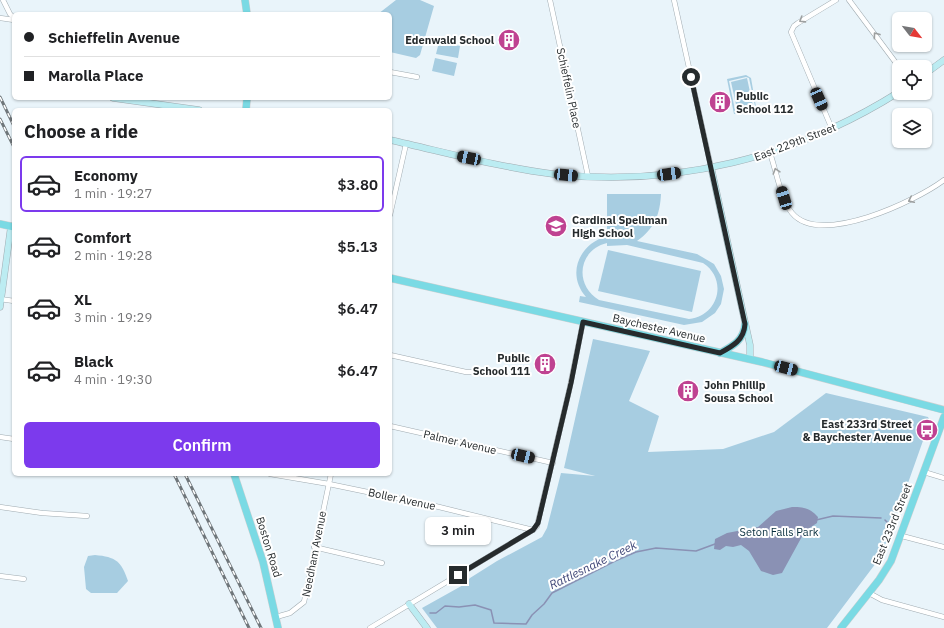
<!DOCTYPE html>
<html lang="en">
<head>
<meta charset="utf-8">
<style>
  body { margin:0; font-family:"IBM Plex Sans",sans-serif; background:#f2f2f2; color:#202124; height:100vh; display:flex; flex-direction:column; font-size:15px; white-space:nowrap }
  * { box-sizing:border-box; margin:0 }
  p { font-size:13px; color:#757577 }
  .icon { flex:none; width:22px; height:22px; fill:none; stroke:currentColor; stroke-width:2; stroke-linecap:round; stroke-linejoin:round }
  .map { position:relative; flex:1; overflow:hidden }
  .details { position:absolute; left:12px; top:108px; width:380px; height:368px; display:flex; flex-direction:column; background:#fff; border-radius:6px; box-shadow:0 1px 3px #0004 }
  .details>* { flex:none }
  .guide { position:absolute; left:12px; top:12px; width:380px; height:88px; border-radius:6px; box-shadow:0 1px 3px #0004; display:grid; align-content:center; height:88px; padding:0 12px; background:#fff }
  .needle { width:26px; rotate:121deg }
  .fabs { position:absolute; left:892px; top:12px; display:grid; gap:8px }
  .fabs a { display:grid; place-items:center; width:40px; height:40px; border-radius:6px; background:#fff; box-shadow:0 1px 3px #0004; font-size:20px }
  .end { position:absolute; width:18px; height:18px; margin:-9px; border:5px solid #262b2d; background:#fff; box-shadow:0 0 0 2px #fff }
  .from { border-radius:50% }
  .bubble { position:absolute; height:28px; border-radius:6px; background:#fff; box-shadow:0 1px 3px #0004; font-size:13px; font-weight:600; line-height:28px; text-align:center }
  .car { position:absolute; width:12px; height:24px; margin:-12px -6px; border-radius:5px; box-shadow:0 0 3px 1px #0007; background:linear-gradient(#222 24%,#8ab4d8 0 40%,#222 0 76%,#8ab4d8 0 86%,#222 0) }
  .guide b { display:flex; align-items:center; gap:14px; height:38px; font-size:15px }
  .guide b+b { border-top:1px solid #e0e0e0 }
  .guide i { width:10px; height:10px; background:#202124 }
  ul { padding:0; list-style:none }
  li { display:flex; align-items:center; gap:12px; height:56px; margin:0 8px 6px; padding:0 4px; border:2px solid transparent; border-radius:6px }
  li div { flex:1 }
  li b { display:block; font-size:15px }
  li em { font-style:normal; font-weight:600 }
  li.on { border-color:#7c3aed }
  li>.icon { width:36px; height:36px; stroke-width:1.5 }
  h2 { padding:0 12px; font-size:18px; line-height:48px }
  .cta { display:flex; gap:8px; margin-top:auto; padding:8px 12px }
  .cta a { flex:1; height:46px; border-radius:6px; background:#7c3aed; color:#fff; font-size:16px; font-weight:600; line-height:46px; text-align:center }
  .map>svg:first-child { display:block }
</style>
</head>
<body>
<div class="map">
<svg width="944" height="628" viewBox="0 0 944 628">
  <rect width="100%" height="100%" fill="#e9f4fa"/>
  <g fill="#a7cde1" fill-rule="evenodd">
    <polygon points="396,0 420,0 434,6 420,55 416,58 390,52 390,14 378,14"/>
    <polygon points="439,42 460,46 458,58 436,54"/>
    <polygon points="435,58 457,63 454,76 432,71"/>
    <path d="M746,75L751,78L756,107L753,110L734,114L727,79ZM746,77L749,78L755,106L737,111L735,110L729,81Z"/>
    <polygon points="747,78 753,106 737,109 731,82"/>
    <path d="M607,194H661C660,215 654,229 637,241L697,254L714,264L721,276L724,289L721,304L715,313L702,322L684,325L579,302L580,296L586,297C566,274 579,244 607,236ZM607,243V246L627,245L703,263C728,279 719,316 689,319L599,300C574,285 578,250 607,243Z"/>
    <polygon points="608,250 701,271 692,312 598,291"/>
    <polygon points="593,339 650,351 629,401 659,416 648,452 723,449 774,432 826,393 928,417 930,421 891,531 879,559 827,628 437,628 422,608 465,584 470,578 497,561 542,537 547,528 561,473 595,476 564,468"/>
    <path d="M95,555C116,557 121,561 128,581L117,593H91L86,589L84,567L88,556Z"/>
  </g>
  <path fill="#8a91b4" d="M792,507C804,507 810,508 818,517L817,523L805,531L782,573L773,575L761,571L749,551L741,545L733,547L726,546L720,550L714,549L715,539L727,533L758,527L776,511Z"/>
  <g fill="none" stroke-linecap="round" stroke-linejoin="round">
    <g stroke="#8a91b4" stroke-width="1.5">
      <polyline points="816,520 833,516 881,518"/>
      <polyline points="885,520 890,525"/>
      <polyline points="430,613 436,613 445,606 459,607 475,605 491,610 494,623 526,624 532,615 544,604 552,593 615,561 636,552 656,548 696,551 715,544"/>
    </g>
    <g stroke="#a0abb1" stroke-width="5.5">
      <g id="street">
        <polyline points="3,0 10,14 14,18"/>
        <polyline points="550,0 588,176"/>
        <polyline points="674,0 711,167"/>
        <polyline points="849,0 899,67"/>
        <polyline points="0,18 14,20"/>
        <polyline points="390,72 417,77"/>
        <polyline points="832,129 791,32 794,26 798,23 836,0"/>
        <path d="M770,153C776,170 781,200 792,213C820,247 916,201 944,180"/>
        <polyline points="390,215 406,144"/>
        <polyline points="0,299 14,301"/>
        <polyline points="390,355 466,372 481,372"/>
        <polyline points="390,426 553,463"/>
        <polyline points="0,437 14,439"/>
        <polyline points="924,472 944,478"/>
        <polyline points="270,474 329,484 435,506 533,530"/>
        <polyline points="0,507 42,513 87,516"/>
        <polyline points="902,536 944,547"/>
        <polyline points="314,547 382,563"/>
        <polyline points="0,576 24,579"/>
        <polyline points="869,593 882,600 944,617"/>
        <polyline points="276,617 290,613 304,602 331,474"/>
        <polyline points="370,628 533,530 537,526 569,391 583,322"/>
      </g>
    </g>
    <g stroke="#a0abb1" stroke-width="7">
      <g id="secondary">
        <polyline points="925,74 944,60"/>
        <polyline points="113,98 199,110"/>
        <path d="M390,140C444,152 498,167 553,174C674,188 796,157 899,92"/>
        <polyline points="711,167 750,345 750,359"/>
        <polyline points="0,307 11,226"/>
        <polyline points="409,604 427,628"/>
      </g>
    </g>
    <g stroke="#cfd0d1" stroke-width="8">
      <g id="primary">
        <polyline points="245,0 247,14"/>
        <polyline points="246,110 247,98"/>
        <polyline points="0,224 14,227"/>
        <polyline points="390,278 762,362 944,410"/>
        <path d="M720,353C733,346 744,340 745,324"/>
        <polyline points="234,474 263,562 278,628"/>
        <polyline points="841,628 879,580 891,561 944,417"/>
      </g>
    </g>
    <use href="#street" stroke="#fff" stroke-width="4.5"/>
    <use href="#secondary" stroke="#bcecf2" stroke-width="6"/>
    <use href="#primary" stroke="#7adae4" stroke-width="7"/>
    <g stroke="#6f767a" stroke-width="3">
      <g id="rail">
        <polyline points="0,97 14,126"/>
        <polyline points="0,119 14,147"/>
        <polyline points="174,474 249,628"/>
        <polyline points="185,474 261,628"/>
      </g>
    </g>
    <use href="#rail" stroke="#fff" stroke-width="1.5" stroke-dasharray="4.5" stroke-linecap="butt"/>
  </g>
  <defs><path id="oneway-chevron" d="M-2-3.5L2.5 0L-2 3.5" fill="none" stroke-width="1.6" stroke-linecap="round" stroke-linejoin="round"/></defs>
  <g stroke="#9da0a0">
    <use href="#oneway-chevron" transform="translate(802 20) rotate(148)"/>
    <use href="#oneway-chevron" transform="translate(876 35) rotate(-126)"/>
    <use href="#oneway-chevron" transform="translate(776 171) rotate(-107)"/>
    <use href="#oneway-chevron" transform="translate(911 200) rotate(154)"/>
  </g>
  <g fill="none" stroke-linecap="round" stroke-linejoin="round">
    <path stroke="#262b2d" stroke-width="5" d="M458,575L533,530L538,523L571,383L583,322L720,353C733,346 744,340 745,324L691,77"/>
  </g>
  <defs>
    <g id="building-disc" transform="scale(1.15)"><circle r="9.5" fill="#bf4291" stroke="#fff"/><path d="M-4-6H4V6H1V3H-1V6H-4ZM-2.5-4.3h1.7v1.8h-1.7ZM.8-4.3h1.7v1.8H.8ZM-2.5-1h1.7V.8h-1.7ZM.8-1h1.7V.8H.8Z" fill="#fff"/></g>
    <g id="school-disc" transform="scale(1.15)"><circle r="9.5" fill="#bf4291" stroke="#fff"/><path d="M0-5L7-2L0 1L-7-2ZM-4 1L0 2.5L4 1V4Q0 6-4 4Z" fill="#fff"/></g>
    <g id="bus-disc" transform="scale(1.15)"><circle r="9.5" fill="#bf4291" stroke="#fff"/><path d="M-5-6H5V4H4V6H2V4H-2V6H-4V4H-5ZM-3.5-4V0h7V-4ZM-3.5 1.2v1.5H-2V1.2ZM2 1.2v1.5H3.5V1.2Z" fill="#fff"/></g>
  </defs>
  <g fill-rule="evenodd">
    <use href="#building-disc" x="509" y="40"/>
    <use href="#building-disc" x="720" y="102"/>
    <use href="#school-disc" x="556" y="226"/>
    <use href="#building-disc" x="545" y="364"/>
    <use href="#building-disc" x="688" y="391"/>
    <use href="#bus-disc" x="927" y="430"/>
  </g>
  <g text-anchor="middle" stroke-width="4" stroke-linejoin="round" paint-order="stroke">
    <g font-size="11" font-weight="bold" fill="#262b2d" stroke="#fff" text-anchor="end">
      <text x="494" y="44">Edenwald School</text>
      <text x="736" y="100" text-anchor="start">Public<tspan x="736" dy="13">School 112</tspan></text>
      <text x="572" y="224" text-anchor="start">Cardinal Spellman<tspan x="572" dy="13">High School</tspan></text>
      <text x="530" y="362">Public<tspan x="530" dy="13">School 111</tspan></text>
      <text x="704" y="389" text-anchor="start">John Phillip<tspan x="704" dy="13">Sousa School</tspan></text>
      <text x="912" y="428">East 233rd Street<tspan x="912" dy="13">&amp; Baychester Avenue</tspan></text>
    </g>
    <g font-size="11" fill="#262b2d" stroke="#fff">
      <text transform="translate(569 88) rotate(78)" y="4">Schieffelin Place</text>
      <text transform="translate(795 142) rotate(-21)" y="4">East 229th Street</text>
      <text transform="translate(659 328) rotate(13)" y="4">Baychester Avenue</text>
      <text transform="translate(460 442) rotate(13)" y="4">Palmer Avenue</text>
      <text transform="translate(402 499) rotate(12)" y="4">Boller Avenue</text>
      <text transform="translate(892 524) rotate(-68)" y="4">East 233rd Street</text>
      <text transform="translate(269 547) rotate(73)" y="4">Boston Road</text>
      <text transform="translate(314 554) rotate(-79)" y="4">Needham Avenue</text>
    </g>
    <g font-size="11" fill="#072e3d" stroke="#fff">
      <text x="779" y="536">Seton Falls Park</text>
    </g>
    <g font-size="12" font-style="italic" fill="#404778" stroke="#fff">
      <text transform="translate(593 565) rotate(-26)" y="4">Rattlesnake Creek</text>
    </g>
  </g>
</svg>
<div class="fabs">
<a><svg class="needle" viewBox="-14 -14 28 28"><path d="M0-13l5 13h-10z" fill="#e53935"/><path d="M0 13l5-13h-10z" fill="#757577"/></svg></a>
<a><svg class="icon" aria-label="locate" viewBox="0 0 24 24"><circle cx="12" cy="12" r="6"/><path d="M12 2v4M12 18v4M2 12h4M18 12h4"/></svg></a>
<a><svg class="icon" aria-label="layers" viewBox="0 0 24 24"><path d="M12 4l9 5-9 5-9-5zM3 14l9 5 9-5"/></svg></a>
</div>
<i class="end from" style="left:691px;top:77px"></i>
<i class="end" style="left:458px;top:575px"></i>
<div class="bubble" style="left:425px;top:517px;width:66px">3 min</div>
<i class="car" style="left:819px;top:99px;rotate:156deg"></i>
<i class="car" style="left:469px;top:158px;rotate:282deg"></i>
<i class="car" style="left:669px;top:174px;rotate:82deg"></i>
<i class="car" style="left:566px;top:175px;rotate:95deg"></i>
<i class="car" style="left:784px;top:198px;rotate:343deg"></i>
<i class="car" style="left:786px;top:368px;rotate:105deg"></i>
<i class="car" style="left:523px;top:456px;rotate:103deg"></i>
<div class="guide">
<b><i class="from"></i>Schieffelin Avenue</b>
<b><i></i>Marolla Place</b>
</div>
<section class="details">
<h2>Choose a ride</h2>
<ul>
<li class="on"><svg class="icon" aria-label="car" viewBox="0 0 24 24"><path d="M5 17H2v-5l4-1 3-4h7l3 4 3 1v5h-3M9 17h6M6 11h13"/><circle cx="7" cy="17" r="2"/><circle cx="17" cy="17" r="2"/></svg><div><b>Economy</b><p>1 min · 19:27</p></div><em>$3.80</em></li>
<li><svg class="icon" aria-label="car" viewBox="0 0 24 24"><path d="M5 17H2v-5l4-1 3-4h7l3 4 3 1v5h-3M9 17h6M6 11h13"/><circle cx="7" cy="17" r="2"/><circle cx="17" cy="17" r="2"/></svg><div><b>Comfort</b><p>2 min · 19:28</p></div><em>$5.13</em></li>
<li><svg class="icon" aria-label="car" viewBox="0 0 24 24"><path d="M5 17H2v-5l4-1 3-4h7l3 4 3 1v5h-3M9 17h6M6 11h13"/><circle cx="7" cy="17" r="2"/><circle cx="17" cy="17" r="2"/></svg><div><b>XL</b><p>3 min · 19:29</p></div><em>$6.47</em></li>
<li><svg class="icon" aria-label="car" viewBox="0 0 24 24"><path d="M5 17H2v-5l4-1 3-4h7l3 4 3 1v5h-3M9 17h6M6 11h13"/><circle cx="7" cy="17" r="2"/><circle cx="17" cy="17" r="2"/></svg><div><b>Black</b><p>4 min · 19:30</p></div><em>$6.47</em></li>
</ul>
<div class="cta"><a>Confirm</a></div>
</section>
</div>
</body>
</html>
